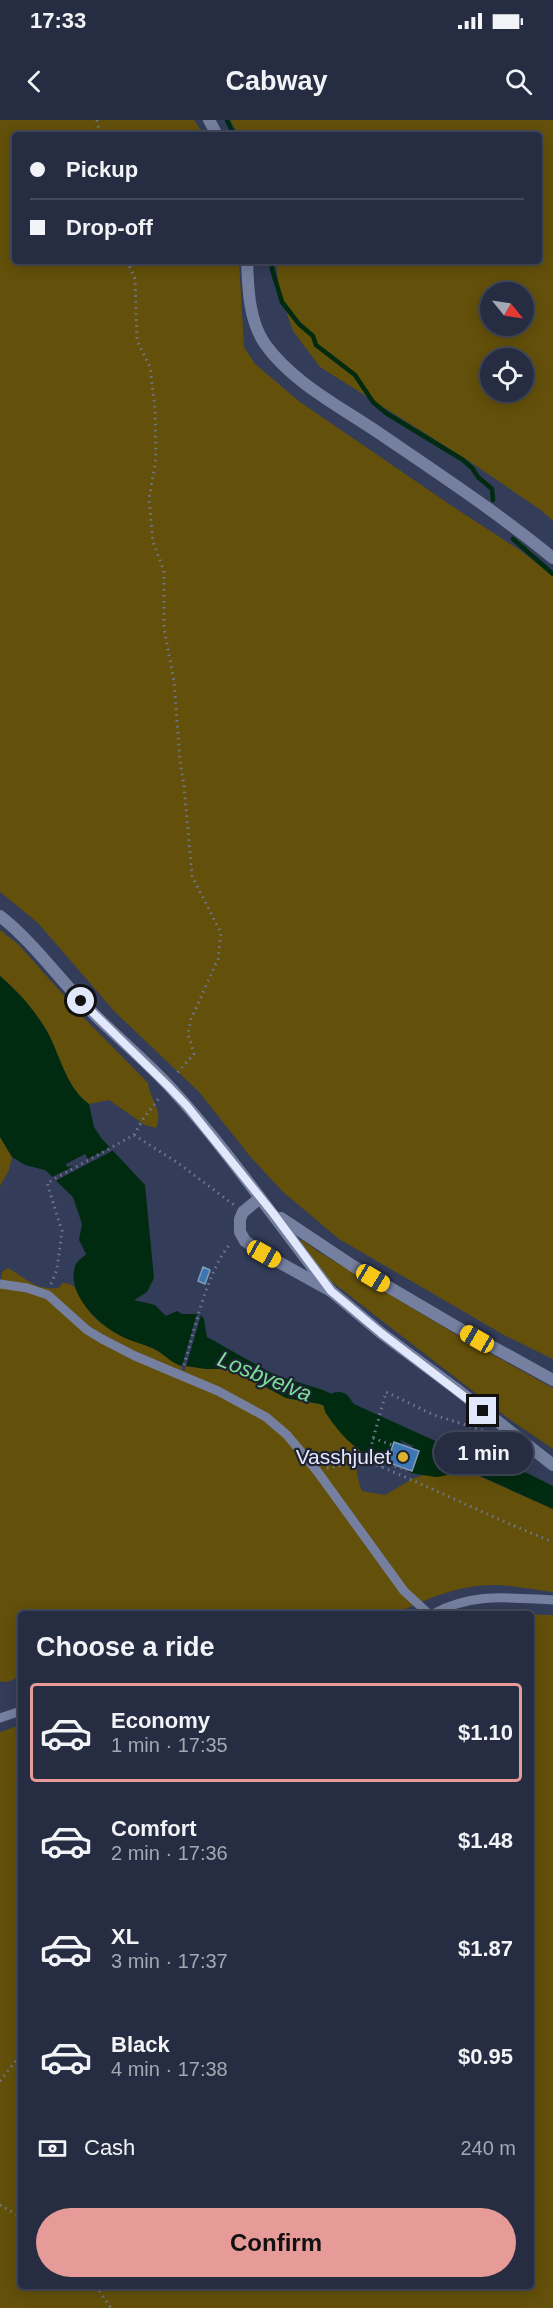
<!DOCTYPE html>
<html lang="en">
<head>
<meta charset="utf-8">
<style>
  body { margin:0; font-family:Arial,sans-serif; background:#2e3549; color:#f1f3f6; height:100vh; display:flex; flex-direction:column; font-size:22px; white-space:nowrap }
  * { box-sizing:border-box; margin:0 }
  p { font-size:20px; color:#a4a8b2 }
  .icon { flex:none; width:33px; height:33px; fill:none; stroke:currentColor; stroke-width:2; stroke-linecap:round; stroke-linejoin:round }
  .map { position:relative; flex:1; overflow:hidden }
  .details { position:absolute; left:18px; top:1491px; width:516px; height:678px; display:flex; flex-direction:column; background:#262d42; border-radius:6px; box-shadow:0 3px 15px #0003,0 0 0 2px #42495b }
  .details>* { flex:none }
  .top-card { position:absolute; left:12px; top:12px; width:530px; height:132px; border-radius:6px; box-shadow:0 3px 15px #0003,0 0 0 2px #42495b; display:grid; align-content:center; height:132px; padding:0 18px; background:#262d42 }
  .needle { width:39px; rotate:120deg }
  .tools { position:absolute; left:480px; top:162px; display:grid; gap:12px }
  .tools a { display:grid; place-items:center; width:54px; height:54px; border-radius:50%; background:#262d42; box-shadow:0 3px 15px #0003,0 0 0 2px #42495b; font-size:30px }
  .end { position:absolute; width:27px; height:27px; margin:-14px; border:8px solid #e2e8fb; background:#111; box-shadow:0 0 0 3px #111 }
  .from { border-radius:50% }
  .bubble { position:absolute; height:42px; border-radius:21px; background:#262d42; box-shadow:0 3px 15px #0003,0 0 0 2px #42495b; font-size:20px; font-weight:600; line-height:42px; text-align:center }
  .car { position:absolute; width:18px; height:36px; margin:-18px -9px; border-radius:8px; box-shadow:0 0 4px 2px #0007; background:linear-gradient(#f5c518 24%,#345 0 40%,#f5c518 0 76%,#345 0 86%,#f5c518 0) }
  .top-card b { display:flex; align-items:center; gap:21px; height:57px; font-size:22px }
  .top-card b+b { border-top:2px solid #42495b }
  .top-card i { width:15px; height:15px; background:#f1f3f6 }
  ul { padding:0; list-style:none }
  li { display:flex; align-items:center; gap:18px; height:99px; margin:0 12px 9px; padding:0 6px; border:3px solid transparent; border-radius:6px }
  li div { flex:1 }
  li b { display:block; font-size:22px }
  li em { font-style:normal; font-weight:600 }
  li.on { border-color:#e69b98 }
  li>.icon { width:54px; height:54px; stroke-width:1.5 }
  h2 { padding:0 18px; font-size:27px; line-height:72px }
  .pay { display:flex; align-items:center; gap:15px; height:66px; padding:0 18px; font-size:22px }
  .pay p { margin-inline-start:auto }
  .primary-button { display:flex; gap:12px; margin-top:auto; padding:12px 18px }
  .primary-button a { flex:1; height:69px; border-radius:36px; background:#e69b98; color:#111; font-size:24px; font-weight:600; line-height:69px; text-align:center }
  .status { display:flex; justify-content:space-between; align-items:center; height:42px; padding:0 30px; background:#262d42; direction:ltr }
  .status svg { height:16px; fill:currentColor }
  header { display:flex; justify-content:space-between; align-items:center; height:78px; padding:0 18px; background:#262d42; font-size:27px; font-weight:600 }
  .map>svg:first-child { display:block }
</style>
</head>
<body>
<div class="status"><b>17:33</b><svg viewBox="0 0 49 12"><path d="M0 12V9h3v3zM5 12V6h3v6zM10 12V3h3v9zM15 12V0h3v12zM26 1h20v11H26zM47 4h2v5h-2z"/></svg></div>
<header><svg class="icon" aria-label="back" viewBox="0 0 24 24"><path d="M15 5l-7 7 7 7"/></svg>Cabway<svg class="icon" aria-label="search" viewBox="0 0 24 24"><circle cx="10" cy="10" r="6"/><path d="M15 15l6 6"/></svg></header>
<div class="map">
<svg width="553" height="2188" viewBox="0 0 553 2188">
  <rect width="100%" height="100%" fill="#333c58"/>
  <g fill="#63500a" fill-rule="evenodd">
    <polygon points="0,0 194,0 204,15 15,15 15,141 239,141 244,227 255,244 300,282 455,388 521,431 553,456 553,1239 504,1215 339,1119 282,1071 249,1035 199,972 114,891 38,803 0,772"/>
    <path d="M230,0H553V401L542,391L469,341L320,247L293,211L279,171L276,141H538V15H239ZM490,172H524V206H490ZM490,238H524V272H490Z"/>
    <path d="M0,810L18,824L84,898L148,963C150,980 164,991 156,1008L145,1005L109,980L89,984C68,969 61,940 50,917C39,895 19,872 0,856Z"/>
    <polygon points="0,1017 12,1037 9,1050 0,1066"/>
    <polygon points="301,1119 319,1132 457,1215 553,1268 553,1329 509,1299 319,1152 300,1126"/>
    <path d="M8,1148C28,1159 34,1170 58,1168L63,1163C80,1162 82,1184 92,1195C112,1216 135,1218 158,1231C167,1237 172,1243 182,1246V1250L185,1251L186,1246L206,1249H232L286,1278L320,1284L382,1313C378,1324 368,1324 362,1333C353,1345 358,1360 362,1371L385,1375L414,1358L446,1349L452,1344L553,1389V1472C533,1470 512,1465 493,1465C458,1465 426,1479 395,1494H21V1554C15,1559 8,1564 0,1561V1166L2,1152Z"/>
    <polygon points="504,1489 541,1495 553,1495 553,2188 0,2188 0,1612 21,1605 21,2166 531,2166 531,1494 473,1494"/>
  </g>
  <g fill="#002b10">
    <path d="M0,856C19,872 39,895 50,917C61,940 68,969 89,984L94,1007L102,1019L145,1065L154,1158L147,1172L134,1180L155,1185L166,1196L177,1191L182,1194H197L182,1246C172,1243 167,1237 158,1231C146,1224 131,1222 119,1215C98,1204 64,1172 76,1144C79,1139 83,1138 86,1134L79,1120L82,1104L73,1077L45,1050L25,1045L12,1037L0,1017Z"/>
    <polygon points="201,1195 204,1199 207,1217 275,1255 323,1270 442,1324 527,1353 553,1366 553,1389 320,1284 286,1278 232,1249 206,1249 186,1246"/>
  </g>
  <polygon fill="#333c58" points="113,1026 116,1029 53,1062 50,1058 74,1046 67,1047 66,1044 85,1034 88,1039"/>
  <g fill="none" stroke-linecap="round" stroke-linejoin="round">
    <g stroke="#002b10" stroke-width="4.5">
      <polyline points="227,0 234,15"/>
      <polyline points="272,141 272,149 282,182 299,204 313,216 316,225 355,255 373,282 386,293 463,340 472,348 478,357 492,369 493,380"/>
      <polyline points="513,419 553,454"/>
    </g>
    <g stroke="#002b10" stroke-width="28">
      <path d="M338,1286C351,1306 367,1323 390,1330"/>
      <polyline points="417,1340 436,1343 459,1338"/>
    </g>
  </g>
  <g fill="#3c76b3" stroke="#819bb8" stroke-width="1.5">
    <polygon points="203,1147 210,1150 205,1164 198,1161"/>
    <polygon points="394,1322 419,1331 412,1351 387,1342"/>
  </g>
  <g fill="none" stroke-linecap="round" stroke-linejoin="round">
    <g stroke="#6f7790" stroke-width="3" stroke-dasharray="1.5 4.5" stroke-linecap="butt">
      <polyline points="97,0 100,15"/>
      <polyline points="127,141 135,159 137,221 150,247 155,288 156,339 149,379 153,422 164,451 164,508 174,561 180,641 184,666 192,756 221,813 218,839 191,899 188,914 194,934 176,954"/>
      <polyline points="134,1015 178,1043 234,1085"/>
      <polyline points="51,1164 57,1149 62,1111 47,1063 134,1015 143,999 160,977"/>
      <path d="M184,1245C195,1209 207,1150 231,1123"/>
      <path d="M488,1312L434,1295L386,1272L367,1341C429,1366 490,1397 553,1422"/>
      <polyline points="373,1318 392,1325"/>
      <polyline points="381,1347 383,1342 407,1350"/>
      <polyline points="327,1348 367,1341"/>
      <polyline points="0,1961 21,1934"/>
      <polyline points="0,2085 21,2097"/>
      <polyline points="96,2166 111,2188"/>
    </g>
    <g stroke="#7580a0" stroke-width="9">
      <polyline points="0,1164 27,1168 48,1175 87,1210 102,1219 135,1236 218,1271 266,1297 287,1315 317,1351 404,1471 429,1494"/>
      <path d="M433,1494C473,1472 510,1478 553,1480"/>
      <polyline points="0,1598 21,1591"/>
    </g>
    <g stroke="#7580a0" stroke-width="12">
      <polyline points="209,0 217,15"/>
      <path d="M247,141C248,169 249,201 265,224C292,262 339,286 376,311C436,352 497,392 553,438"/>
      <path d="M0,796C32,821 56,855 85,885C112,913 143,938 170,967C229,1031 277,1103 331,1171"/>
      <polyline points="260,1078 243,1092 240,1099 240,1112 245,1121 264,1134 331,1171 381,1213 455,1268 553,1345"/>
      <polyline points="281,1098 353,1146 455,1206 553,1260"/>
    </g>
  </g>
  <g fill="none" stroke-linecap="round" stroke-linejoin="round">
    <polyline stroke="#e2e8fb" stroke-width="8" points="81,881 168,966 187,986 273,1093 331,1171 381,1213 483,1291"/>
  </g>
  <circle fill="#dab333" stroke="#1f2331" stroke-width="2" cx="403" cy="1337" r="6"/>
  <g text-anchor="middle" stroke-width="4.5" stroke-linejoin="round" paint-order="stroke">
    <g font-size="21" fill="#e2e8fb" stroke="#1f2331" text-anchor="end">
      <text x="391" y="1344">Vasshjulet</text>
    </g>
    <g font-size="22" font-style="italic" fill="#7be197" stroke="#1f2331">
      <text transform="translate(265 1256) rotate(22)" y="8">Losbyelva</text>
    </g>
  </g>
</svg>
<div class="tools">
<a><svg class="needle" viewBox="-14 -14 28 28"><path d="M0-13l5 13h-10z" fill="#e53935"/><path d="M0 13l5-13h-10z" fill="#a4a8b2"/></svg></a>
<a><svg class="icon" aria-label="locate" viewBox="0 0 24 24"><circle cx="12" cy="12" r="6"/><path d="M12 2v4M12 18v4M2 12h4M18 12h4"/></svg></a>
</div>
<i class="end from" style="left:81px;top:881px"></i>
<i class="end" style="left:483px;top:1291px"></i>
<div class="bubble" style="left:434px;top:1312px;width:99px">1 min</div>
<i class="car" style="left:264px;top:1134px;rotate:119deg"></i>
<i class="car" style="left:373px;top:1158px;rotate:121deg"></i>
<i class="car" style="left:477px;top:1219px;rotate:300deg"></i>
<div class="top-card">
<b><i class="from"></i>Pickup</b>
<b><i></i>Drop-off</b>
</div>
<section class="details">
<h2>Choose a ride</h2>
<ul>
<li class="on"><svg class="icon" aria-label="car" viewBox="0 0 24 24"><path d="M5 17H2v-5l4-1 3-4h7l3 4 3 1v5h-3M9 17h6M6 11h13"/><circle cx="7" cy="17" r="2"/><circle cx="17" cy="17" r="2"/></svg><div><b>Economy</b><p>1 min · 17:35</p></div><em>$1.10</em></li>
<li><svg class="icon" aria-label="car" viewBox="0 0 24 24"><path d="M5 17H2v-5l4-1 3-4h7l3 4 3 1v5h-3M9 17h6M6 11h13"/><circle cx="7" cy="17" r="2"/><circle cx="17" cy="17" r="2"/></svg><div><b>Comfort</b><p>2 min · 17:36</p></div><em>$1.48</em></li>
<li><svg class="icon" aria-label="car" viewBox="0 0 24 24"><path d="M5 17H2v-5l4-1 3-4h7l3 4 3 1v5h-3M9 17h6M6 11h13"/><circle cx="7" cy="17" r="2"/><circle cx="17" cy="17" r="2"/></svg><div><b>XL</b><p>3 min · 17:37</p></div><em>$1.87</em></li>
<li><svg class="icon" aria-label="car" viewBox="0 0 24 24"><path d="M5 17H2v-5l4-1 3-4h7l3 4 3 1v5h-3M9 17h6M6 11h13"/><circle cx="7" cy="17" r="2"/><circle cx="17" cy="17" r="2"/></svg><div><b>Black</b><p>4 min · 17:38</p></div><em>$0.95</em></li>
</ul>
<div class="pay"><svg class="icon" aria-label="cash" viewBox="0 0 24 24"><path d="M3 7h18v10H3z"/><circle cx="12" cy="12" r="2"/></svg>Cash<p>240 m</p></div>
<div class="primary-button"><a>Confirm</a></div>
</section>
</div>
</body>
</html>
